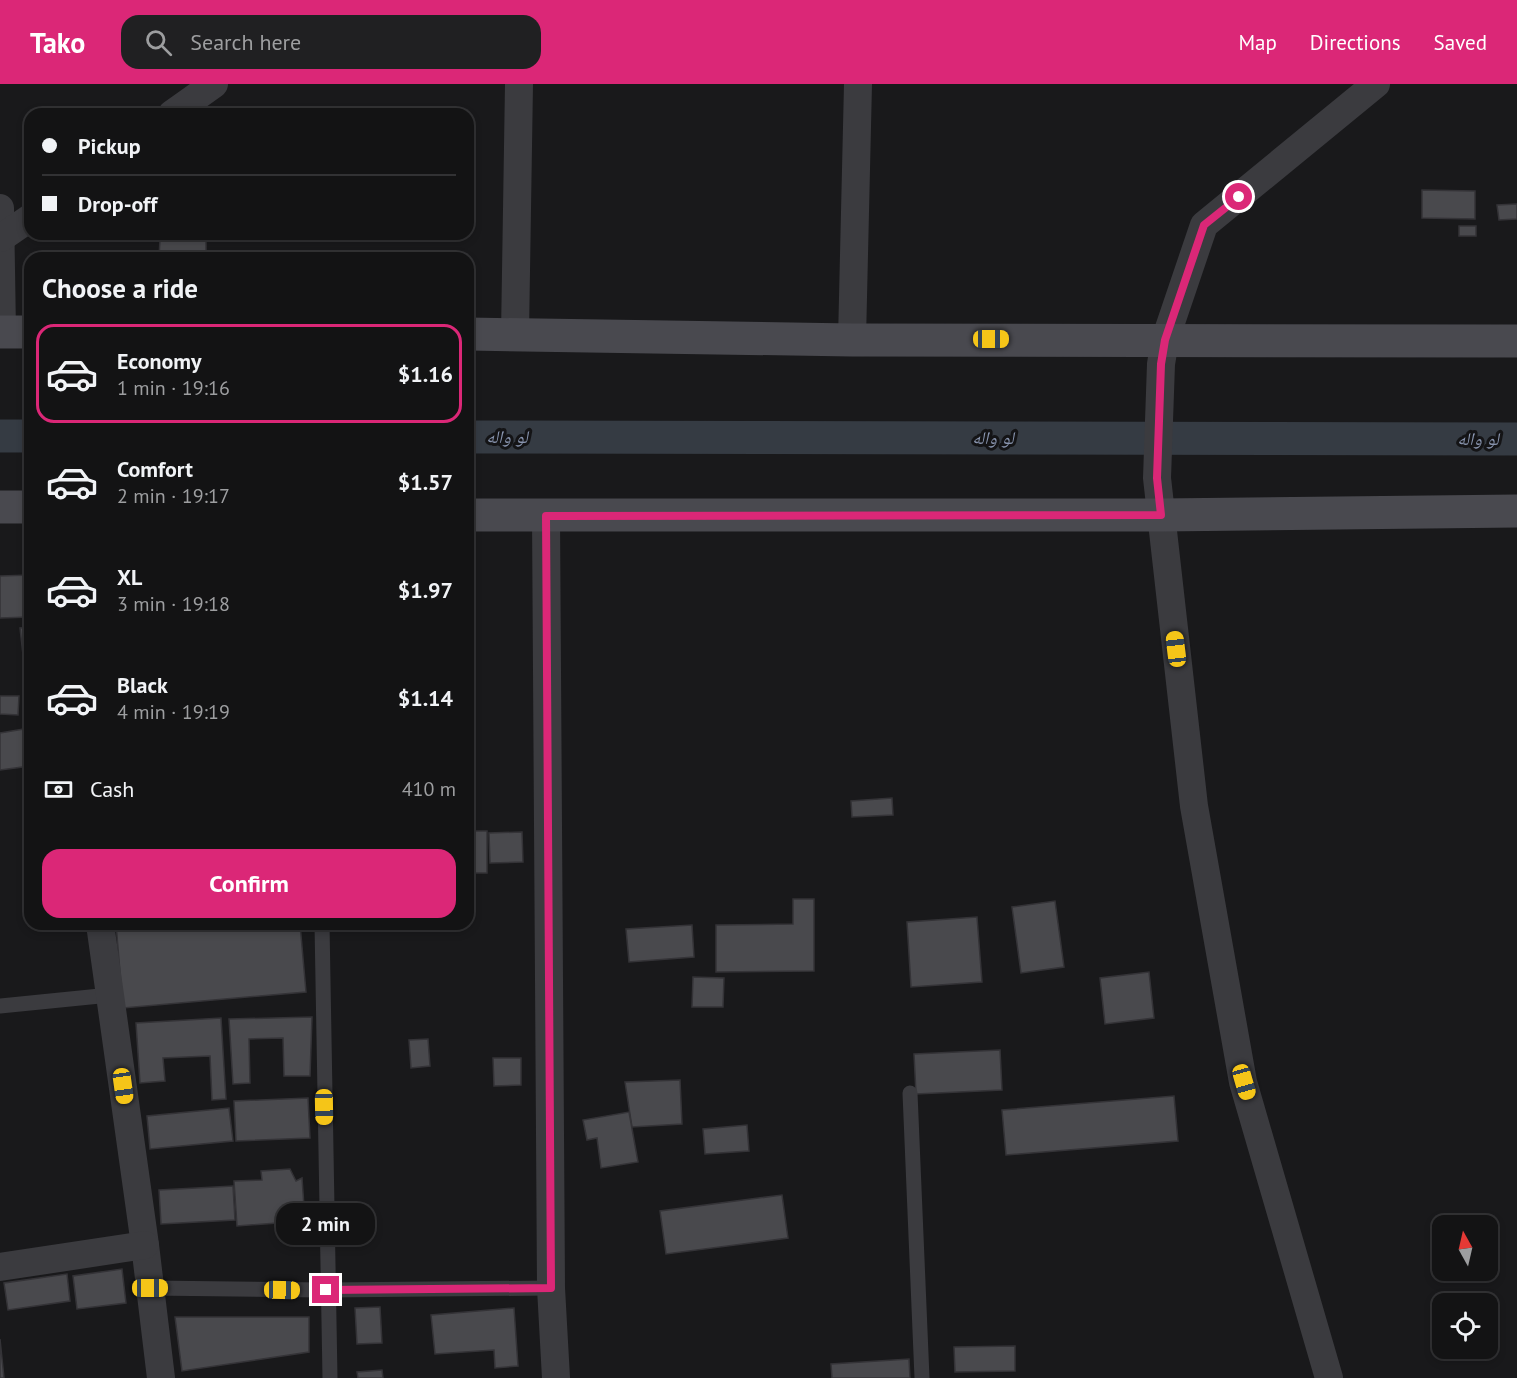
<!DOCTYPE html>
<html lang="en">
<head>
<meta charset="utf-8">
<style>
  body { margin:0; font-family:"PT Sans","Noto Naskh Arabic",sans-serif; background:#202022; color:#f1f3f6; height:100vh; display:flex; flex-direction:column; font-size:22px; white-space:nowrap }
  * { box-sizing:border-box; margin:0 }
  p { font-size:20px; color:#9d9ea0 }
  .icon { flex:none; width:33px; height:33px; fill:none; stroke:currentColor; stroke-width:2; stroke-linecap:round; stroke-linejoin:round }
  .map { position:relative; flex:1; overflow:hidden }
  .sheet { position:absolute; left:24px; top:168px; width:450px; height:678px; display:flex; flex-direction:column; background:#131314; border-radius:18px; box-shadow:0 3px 9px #0003,0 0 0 2px #323234 }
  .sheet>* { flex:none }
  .top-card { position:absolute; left:24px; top:24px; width:450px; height:132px; border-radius:18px; box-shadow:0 3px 9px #0003,0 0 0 2px #323234; display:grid; align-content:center; height:132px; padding:0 18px; background:#131314 }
  .needle { width:39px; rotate:352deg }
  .controls { position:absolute; left:1432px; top:1131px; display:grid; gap:12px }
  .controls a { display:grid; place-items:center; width:66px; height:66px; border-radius:12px; background:#131314; box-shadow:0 3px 9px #0003,0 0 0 2px #323234; font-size:30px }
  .end { position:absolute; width:27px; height:27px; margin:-14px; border:8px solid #db2777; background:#fff; box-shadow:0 0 0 3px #fff }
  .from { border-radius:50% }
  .bubble { position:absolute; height:42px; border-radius:18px; background:#131314; box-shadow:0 3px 9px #0003,0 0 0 2px #323234; font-size:20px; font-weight:600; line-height:42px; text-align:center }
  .car { position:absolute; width:18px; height:36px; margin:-18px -9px; border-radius:8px; box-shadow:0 0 4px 2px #0007; background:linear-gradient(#f5c518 24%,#345 0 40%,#f5c518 0 76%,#345 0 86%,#f5c518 0) }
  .top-card b { display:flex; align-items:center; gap:21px; height:57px; font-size:22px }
  .top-card b+b { border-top:2px solid #323234 }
  .top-card i { width:15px; height:15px; background:#f1f3f6 }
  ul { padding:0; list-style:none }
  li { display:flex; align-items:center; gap:18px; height:99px; margin:0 12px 9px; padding:0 6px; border:3px solid transparent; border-radius:18px }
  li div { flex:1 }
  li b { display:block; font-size:22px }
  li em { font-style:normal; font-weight:600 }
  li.selected { border-color:#db2777 }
  li>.icon { width:54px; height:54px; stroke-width:1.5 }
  h2 { padding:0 18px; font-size:27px; line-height:72px }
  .pay { display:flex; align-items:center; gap:15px; height:66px; padding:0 18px; font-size:22px }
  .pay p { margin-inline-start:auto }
  .action { display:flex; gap:12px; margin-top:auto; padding:12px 18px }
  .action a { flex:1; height:69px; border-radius:18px; background:#db2777; color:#fff; font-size:24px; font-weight:600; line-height:69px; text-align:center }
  header { display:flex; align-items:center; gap:36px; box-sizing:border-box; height:84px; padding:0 30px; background:#db2777; color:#fff }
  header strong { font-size:28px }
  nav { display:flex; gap:33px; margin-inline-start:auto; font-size:21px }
  .search { width:420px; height:54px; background:#202022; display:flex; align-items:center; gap:15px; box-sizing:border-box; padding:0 21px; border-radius:18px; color:#9d9ea0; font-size:22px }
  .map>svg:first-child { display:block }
</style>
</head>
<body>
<header>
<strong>Tako</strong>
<div class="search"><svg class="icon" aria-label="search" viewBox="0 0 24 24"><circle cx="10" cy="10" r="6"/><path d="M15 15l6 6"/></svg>Search here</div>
<nav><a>Map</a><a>Directions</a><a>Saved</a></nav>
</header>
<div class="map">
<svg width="1517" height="1294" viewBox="0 0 1517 1294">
  <rect width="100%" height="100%" fill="#19191b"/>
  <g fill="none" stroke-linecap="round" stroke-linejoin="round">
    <g stroke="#353b43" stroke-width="33">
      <polyline points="0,352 30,352"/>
      <polyline points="468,353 1517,355"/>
    </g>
  </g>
  <g fill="#49494d" stroke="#343337" stroke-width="1.5">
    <polygon points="1422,106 1475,107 1475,135 1422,134"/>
    <polygon points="1517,120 1517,135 1499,136 1497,121"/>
    <rect x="1459" y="142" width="17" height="10"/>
    <polygon points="160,155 206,157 206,174 159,174"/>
    <polygon points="30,491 30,533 0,534 0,492"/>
    <polygon points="30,543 30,579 24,580 20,544"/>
    <polygon points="26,604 30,604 30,627 29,628"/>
    <polygon points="0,612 19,612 18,631 0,630"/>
    <polygon points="30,644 30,682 0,686 0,649"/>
    <polygon points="892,714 893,731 852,733 851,717"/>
    <rect x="468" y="747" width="19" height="42"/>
    <polygon points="522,748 523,778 490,779 489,749"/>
    <polygon points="793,815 814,815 814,887 716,888 716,841 793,840"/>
    <polygon points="1055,817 1064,883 1021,889 1012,823"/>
    <polygon points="977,833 982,898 911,903 907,838"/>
    <polygon points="116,840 300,840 306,908 123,924"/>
    <polygon points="692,841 694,873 629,878 626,845"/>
    <polygon points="1149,888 1154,934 1105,940 1100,894"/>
    <polygon points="693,893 724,894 723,923 692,923"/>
    <polygon points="312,933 310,992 284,992 283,954 249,955 250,999 233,1000 229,935"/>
    <polygon points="221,934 226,1015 212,1016 210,972 163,974 165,997 140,999 136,939"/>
    <polygon points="428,955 430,982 411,984 409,956"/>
    <polygon points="1000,966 1002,1006 916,1010 914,970"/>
    <polygon points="493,974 521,974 521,1001 494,1002"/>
    <polygon points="680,996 682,1040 632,1043 625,998"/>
    <polygon points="1174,1012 1178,1057 1006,1071 1002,1026"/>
    <polygon points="308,1014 310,1054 236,1057 234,1017"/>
    <polygon points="229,1024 233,1057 150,1065 147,1032"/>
    <polygon points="629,1028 638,1078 601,1084 597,1054 587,1056 583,1036"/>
    <polygon points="747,1041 749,1067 705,1070 703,1045"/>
    <polygon points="290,1085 296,1097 302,1094 305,1137 237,1142 234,1097 262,1096 261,1087"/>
    <polygon points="233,1102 235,1136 161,1140 159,1106"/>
    <polygon points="782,1111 788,1154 666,1170 660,1127"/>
    <polygon points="122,1185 126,1219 77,1225 73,1192"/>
    <polygon points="67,1190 70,1217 8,1226 4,1199"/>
    <polygon points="380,1223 382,1259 357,1260 355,1224"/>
    <polygon points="514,1224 518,1282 495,1284 494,1266 435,1270 431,1231"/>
    <polygon points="175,1233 309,1233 309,1268 182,1287"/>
    <polygon points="0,1255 4,1294 0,1294"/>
    <polygon points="1015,1262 1015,1287 955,1288 954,1263"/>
    <polygon points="909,1275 910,1294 832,1294 831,1280"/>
    <polygon points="382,1286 383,1294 358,1294 357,1288"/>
  </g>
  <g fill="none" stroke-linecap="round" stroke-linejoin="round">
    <g stroke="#3b3b3f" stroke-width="15">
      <polyline points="322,840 330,1294"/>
      <polyline points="0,922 110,911"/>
      <polyline points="910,1009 922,1294"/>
      <polyline points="150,1204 326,1206 551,1204"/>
    </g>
    <g stroke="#3b3b3f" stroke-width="28">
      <polyline points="172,30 214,0"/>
      <polyline points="0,124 2,248"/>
      <polyline points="1,154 30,134"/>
      <polyline points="515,250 519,0"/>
      <polyline points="852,256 858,0"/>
      <polyline points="546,432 551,1204 556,1294"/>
      <polyline points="100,840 145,1161 161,1294"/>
      <polyline points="0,1183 145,1161"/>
      <polyline points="1329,1294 1243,998 1194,722 1157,394 1161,280 1165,256 1204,141 1376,0"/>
    </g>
    <g stroke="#49494f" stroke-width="33">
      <polyline points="0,248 30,248"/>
      <polyline points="468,250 852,256 1517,257"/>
      <polyline points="0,423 30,423"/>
      <polyline points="468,431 1161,431 1517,427"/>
    </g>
  </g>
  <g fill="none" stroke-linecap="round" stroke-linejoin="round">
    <polyline stroke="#db2777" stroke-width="8" points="326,1206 551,1204 546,432 1161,431 1157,394 1161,280 1165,256 1204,141 1239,113"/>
  </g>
  <g text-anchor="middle" stroke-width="6" stroke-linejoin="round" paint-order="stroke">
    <g font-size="18" font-style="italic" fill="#8995af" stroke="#141416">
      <text x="507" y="359">لو واله</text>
      <text x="993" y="360">لو واله</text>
      <text x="1478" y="361">لو واله</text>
    </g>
  </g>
</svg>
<div class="controls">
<a><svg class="needle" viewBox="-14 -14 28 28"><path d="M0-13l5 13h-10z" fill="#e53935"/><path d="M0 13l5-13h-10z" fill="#9d9ea0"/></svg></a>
<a><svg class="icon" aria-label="locate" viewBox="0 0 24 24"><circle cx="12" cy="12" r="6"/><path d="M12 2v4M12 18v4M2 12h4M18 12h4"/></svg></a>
</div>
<i class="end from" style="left:1239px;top:113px"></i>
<i class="end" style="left:326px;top:1206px"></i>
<div class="bubble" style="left:276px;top:1119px;width:99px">2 min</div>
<i class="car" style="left:991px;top:255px;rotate:90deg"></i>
<i class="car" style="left:1176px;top:565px;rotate:353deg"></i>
<i class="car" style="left:1244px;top:998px;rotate:164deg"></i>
<i class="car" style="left:123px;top:1002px;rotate:172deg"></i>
<i class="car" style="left:324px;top:1023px;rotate:179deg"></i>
<i class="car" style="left:150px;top:1204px;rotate:90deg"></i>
<i class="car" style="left:282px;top:1206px;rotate:91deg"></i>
<div class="top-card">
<b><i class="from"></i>Pickup</b>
<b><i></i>Drop-off</b>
</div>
<section class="sheet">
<h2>Choose a ride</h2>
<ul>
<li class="selected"><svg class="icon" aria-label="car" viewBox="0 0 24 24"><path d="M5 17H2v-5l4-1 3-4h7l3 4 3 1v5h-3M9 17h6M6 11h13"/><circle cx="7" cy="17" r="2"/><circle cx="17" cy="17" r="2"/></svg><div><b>Economy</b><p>1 min · 19:16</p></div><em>$1.16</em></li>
<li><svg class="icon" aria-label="car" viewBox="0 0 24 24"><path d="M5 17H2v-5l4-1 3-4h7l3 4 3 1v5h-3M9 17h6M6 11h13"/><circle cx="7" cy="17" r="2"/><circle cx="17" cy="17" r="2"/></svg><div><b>Comfort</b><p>2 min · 19:17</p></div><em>$1.57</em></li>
<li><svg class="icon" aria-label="car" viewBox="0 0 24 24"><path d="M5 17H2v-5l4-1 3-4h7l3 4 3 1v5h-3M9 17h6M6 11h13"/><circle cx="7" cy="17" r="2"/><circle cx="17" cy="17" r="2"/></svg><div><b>XL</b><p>3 min · 19:18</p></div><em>$1.97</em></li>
<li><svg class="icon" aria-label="car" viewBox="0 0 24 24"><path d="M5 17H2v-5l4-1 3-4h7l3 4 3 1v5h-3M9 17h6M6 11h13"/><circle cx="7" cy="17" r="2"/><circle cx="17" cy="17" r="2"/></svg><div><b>Black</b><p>4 min · 19:19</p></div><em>$1.14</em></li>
</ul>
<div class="pay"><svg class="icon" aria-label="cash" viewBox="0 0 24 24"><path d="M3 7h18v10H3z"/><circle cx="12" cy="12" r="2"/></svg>Cash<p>410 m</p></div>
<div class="action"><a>Confirm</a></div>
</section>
</div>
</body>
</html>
